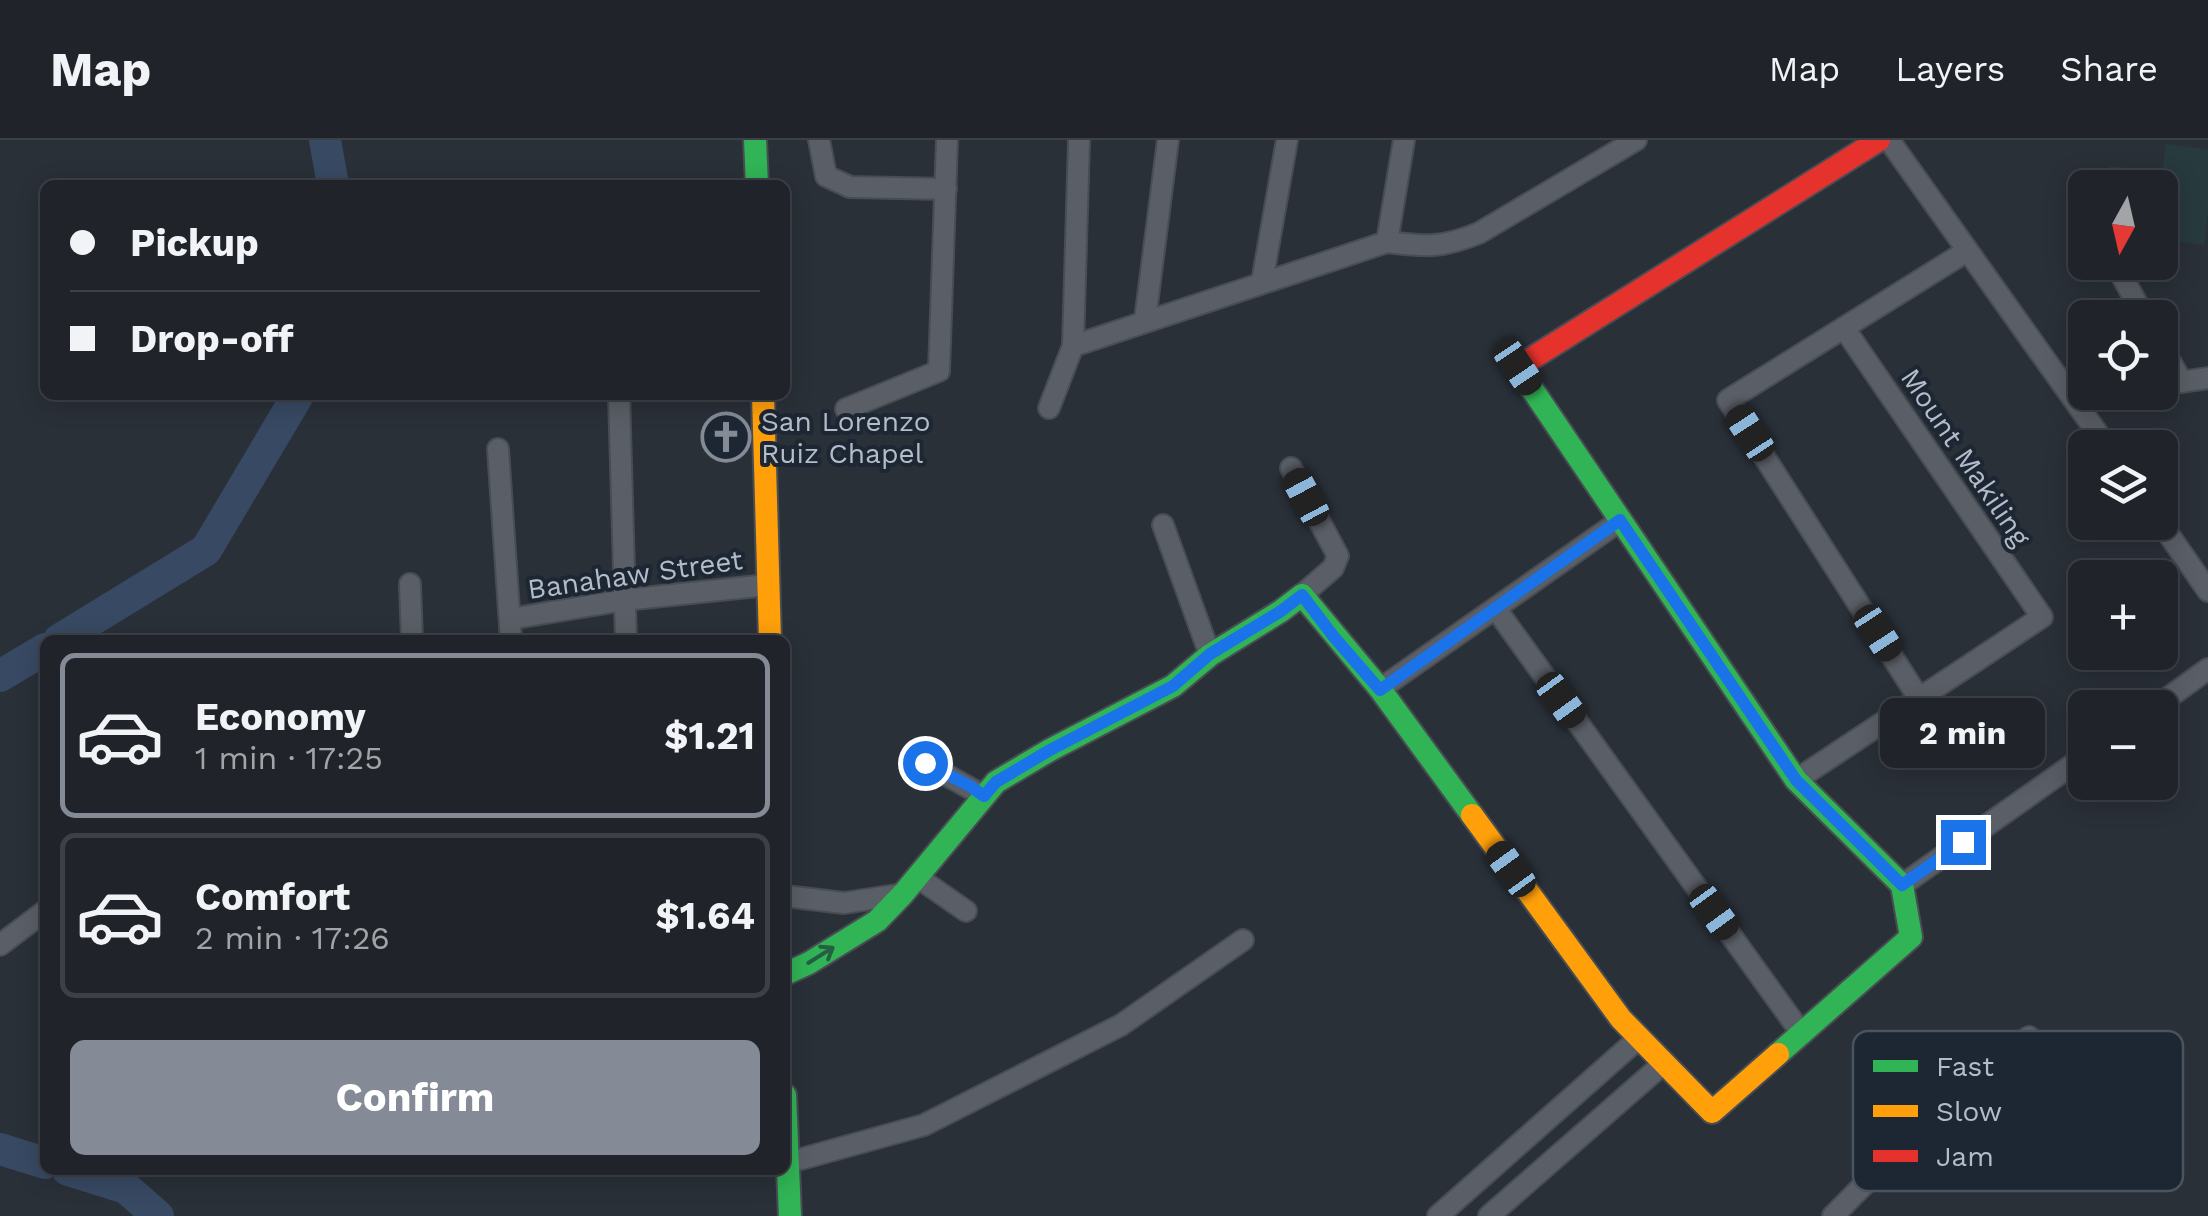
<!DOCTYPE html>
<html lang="en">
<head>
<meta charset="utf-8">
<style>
  body { margin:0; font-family:"Work Sans",sans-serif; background:#2d3036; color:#f1f3f6; height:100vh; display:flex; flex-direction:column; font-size:38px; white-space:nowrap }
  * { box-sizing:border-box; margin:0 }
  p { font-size:32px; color:#a2a4a8 }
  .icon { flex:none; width:55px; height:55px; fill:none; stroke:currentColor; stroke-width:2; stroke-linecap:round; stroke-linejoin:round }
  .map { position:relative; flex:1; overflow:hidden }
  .panel { position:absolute; left:40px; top:495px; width:750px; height:540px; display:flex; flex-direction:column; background:#20242a; border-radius:15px; box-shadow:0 5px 25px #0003,0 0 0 2px #3d4147 }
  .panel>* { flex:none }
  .banner { position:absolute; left:40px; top:40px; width:750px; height:220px; border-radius:15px; box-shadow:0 5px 25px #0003,0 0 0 2px #3d4147; display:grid; align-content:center; height:220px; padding:0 30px; background:#20242a }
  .needle { width:65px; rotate:188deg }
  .fabs { position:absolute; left:2068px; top:30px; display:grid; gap:20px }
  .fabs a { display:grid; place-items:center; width:110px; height:110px; border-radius:15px; background:#20242a; box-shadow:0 5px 25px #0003,0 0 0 2px #3d4147; font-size:50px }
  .end { position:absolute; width:45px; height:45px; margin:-22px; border:12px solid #1a73e8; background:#fff; box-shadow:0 0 0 5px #fff }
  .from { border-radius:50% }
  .bubble { position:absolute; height:70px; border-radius:15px; background:#20242a; box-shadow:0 5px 25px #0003,0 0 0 2px #3d4147; font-size:32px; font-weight:700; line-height:70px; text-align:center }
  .car { position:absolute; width:30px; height:60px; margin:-30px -15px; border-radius:12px; box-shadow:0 0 8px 2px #0007; background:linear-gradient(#222 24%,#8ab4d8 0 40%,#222 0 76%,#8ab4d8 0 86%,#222 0) }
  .banner b { display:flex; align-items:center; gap:35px; height:95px; font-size:38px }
  .banner b+b { border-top:2px solid #3d4147 }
  .banner i { width:25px; height:25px; background:#f1f3f6 }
  ul { padding:18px 0 0; list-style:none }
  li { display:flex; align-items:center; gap:30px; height:165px; margin:0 20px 15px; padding:0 10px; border:5px solid #3d4147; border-radius:15px }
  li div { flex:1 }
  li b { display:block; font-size:38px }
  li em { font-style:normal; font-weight:700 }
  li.current { border-color:#848b96 }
  li>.icon { width:90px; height:90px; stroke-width:1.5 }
  .action { display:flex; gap:20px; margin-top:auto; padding:20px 30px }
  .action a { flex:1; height:115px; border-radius:15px; background:#848b96; color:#fff; font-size:40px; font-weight:700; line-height:115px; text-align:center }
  header { display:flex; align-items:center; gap:60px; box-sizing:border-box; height:140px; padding:0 50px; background:#20242a; border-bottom:2px solid #3d4147 }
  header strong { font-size:48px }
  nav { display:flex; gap:55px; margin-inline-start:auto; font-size:35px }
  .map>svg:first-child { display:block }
</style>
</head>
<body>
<header>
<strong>Map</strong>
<nav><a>Map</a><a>Layers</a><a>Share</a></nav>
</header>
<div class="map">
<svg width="2208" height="1076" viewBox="0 0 2208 1076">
  <rect width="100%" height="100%" fill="#2a3038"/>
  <g fill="#273a3e">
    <polygon points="2166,4 2208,10 2208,74 2204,105 2160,99 2160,47"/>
    <polygon points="2110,26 2155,32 2153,47 2107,47"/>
  </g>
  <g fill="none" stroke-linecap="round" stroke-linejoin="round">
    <g stroke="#384963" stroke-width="32">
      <polyline points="325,0 333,45"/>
      <polyline points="59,500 206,410 298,255"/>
      <polyline points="0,536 45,509"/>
      <polyline points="0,1009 45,1023"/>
      <polyline points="68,1030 126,1048 158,1076"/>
    </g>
    <g stroke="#484c53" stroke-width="24">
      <g id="street">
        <polyline points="819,0 826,36 850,47 946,49"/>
        <polyline points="1889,0 2108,308"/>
        <polyline points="1387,102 1404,0"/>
        <polyline points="2123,138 2145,178"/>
        <polyline points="1262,142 1287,0"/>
        <polyline points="1145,180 1168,0"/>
        <polyline points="2160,204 2182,242"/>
        <path d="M1073,206L1387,102C1426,107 1442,108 1479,93L1636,0"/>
        <polyline points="2160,245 2208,238"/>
        <polyline points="619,255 626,500"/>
        <polyline points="2072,257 2108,252"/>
        <polyline points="1049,268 1073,206 1079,0"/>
        <polyline points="846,269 939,231 947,0"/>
        <polyline points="498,309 511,500"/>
        <polyline points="1291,328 1338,416 1333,428 1302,455"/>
        <polyline points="2160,382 2208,451"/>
        <polyline points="1163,385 1210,515"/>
        <polyline points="410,444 412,500"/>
        <polyline points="1496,469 1802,894"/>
        <polyline points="510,479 624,460 768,445"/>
        <polyline points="1380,549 1621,380"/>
        <polyline points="1920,560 1728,260 1967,111"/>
        <polyline points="2154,568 2208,529"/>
        <polyline points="925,623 984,656"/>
        <polyline points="1796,640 2042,477 1844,188"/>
        <polyline points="917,737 966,771"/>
        <polyline points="1902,745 2085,616"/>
        <polyline points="785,756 844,763 903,754"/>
        <polyline points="0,805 45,771"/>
        <polyline points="787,1020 801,1019 924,985 1121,885 1243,800"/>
        <polyline points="1438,1076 1639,898"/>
        <polyline points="1489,1076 1664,923"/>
        <polyline points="1833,1076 1917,991 2029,897"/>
      </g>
    </g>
    <g stroke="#484c53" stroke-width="26">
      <g id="fast">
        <polyline points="755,0 757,45"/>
        <polyline points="1524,237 1796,640 1902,745 1911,797 1778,914"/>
        <polyline points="785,834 809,823 877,781 903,754 996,642 1050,610 1173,546 1210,515 1281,471 1302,455 1380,549 1472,675"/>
        <polyline points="785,955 790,1076"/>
      </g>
    </g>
    <g stroke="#484c53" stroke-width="26">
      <g id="slow">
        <polyline points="763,255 770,500"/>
        <polyline points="1472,675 1621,879 1712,972 1778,914"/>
      </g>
    </g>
    <g stroke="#484c53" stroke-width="26">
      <polyline id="jam" points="1524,237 1518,227 1879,0"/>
    </g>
    <use href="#street" stroke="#5a5e66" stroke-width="20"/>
    <use href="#fast" stroke="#30b455" stroke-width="22"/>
    <use href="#slow" stroke="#ff9f0a" stroke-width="22"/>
    <use href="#jam" stroke="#e5322d" stroke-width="22"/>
  </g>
  <defs><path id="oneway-shaft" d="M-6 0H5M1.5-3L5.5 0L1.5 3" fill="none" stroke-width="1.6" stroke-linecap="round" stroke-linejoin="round" transform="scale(2.5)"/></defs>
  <use stroke="#255f41" href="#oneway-shaft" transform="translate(821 815) rotate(-32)"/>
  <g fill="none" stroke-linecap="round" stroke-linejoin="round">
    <polyline stroke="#1a73e8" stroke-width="12" points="925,623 970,646 984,656 996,642 1050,610 1173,546 1210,514 1281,471 1302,455 1334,497 1380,550 1620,380 1796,640 1902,745 1963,702"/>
  </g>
  <defs>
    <g id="church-ring" transform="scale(2.5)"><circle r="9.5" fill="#1d2633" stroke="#848b96" stroke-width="1.5"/><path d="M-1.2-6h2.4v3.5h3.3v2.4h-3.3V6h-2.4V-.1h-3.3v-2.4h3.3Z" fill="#848b96"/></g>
  </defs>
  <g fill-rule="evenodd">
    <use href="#church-ring" x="726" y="297"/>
  </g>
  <g text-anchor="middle" stroke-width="8" stroke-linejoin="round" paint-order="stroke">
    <g font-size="28" fill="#b4bcc9" stroke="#1d2633" text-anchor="start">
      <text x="761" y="291">San Lorenzo<tspan x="761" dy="32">Ruiz Chapel</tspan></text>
    </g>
    <g font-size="28" fill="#b4bcc9" stroke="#1d2633">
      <text transform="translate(1966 317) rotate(56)" y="10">Mount Makiling</text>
      <text transform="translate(635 434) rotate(-8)" y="10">Banahaw Street</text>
    </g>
  </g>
  <rect x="1853" y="891" width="330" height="160" rx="15" fill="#1d2633" stroke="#4a5360" stroke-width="2.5"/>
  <rect x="1873" y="920" width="45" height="12" fill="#30b455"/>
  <rect x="1873" y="965" width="45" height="12" fill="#ff9f0a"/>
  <rect x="1873" y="1010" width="45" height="12" fill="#e5322d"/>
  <g font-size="28" fill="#b4bcc9">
    <text x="1936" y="936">Fast</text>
    <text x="1936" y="981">Slow</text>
    <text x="1936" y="1026">Jam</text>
  </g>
</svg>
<div class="fabs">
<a><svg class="needle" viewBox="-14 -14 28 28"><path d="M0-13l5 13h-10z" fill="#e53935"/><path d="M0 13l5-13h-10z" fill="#a2a4a8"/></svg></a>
<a><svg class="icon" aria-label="locate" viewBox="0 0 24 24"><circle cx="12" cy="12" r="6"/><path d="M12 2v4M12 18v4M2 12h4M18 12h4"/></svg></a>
<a><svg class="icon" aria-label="layers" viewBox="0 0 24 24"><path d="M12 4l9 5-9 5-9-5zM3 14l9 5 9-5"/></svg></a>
<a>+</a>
<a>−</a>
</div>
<i class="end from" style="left:925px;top:623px"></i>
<i class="end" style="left:1963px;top:702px"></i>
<div class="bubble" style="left:1880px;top:558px;width:165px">2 min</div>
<i class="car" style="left:1518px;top:227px;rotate:146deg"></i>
<i class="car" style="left:1750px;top:293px;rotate:327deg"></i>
<i class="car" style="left:1306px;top:357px;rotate:332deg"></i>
<i class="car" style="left:1878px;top:493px;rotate:147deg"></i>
<i class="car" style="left:1561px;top:560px;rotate:144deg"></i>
<i class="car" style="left:1511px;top:729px;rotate:324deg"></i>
<i class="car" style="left:1714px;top:772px;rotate:144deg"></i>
<div class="banner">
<b><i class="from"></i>Pickup</b>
<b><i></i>Drop-off</b>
</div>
<section class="panel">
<ul>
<li class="current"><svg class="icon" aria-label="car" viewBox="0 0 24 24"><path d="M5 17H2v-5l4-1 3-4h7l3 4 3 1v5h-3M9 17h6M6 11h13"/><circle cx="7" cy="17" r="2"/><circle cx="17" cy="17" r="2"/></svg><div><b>Economy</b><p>1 min · 17:25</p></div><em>$1.21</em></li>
<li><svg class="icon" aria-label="car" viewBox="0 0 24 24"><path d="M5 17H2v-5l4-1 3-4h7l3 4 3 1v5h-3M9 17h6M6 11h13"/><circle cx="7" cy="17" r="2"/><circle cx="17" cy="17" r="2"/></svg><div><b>Comfort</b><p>2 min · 17:26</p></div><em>$1.64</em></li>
</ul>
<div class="action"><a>Confirm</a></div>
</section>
</div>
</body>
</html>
